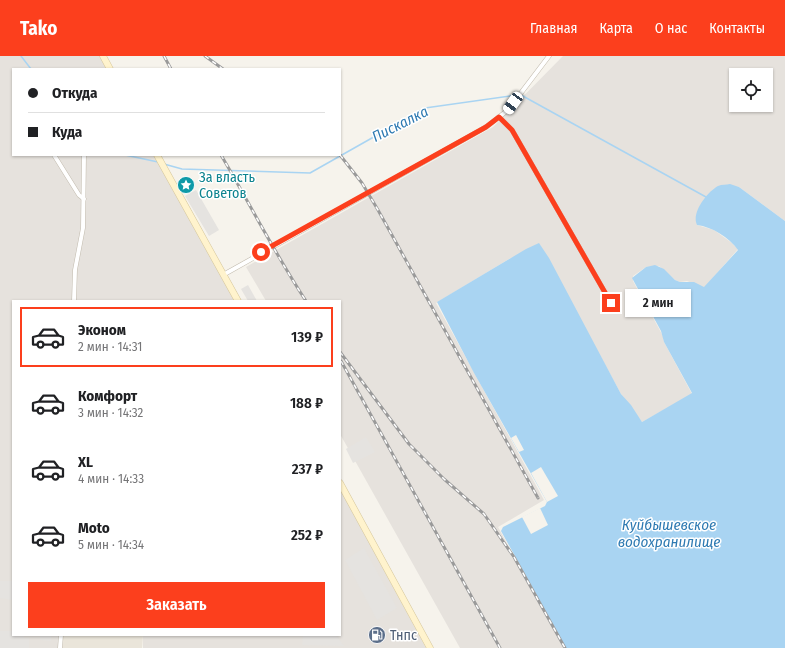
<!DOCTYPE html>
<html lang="ru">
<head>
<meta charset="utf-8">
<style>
  body { margin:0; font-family:"Fira Sans Condensed",sans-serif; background:#f2f2f2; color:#202124; height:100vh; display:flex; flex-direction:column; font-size:15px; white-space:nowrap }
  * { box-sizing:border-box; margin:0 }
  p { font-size:13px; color:#757577 }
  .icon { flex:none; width:22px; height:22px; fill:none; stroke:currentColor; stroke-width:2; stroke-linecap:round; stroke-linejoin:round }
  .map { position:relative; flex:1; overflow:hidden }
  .side { position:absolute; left:12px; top:244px; width:329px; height:336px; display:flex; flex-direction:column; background:#fff; border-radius:0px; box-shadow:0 1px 3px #0004 }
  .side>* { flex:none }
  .top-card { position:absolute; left:12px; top:12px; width:329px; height:88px; border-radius:0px; box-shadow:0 1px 3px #0004; display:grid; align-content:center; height:88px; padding:0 16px; background:#fff }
  .tools { position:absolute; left:729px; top:12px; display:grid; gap:8px }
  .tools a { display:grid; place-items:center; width:44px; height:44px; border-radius:0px; background:#fff; box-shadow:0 1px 3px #0004; font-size:20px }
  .end { position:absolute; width:18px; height:18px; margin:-9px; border:5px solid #fc3f1d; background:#fff; box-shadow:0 0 0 2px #fff }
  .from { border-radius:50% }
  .bubble { position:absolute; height:28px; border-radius:0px; background:#fff; box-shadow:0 1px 3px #0004; font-size:13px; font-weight:600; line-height:28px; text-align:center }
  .car { position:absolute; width:12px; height:24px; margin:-12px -6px; border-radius:5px; box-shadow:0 0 3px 1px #0007; background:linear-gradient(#fff 24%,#345 0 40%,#fff 0 76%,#345 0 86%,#fff 0) }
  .top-card b { display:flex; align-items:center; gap:14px; height:38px; font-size:15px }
  .top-card b+b { border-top:1px solid #e0e0e0 }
  .top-card i { width:10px; height:10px; background:#202124 }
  ul { padding:7px 0 0; list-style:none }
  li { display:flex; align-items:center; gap:12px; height:60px; margin:0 8px 6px; padding:0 8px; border:2px solid transparent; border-radius:0px }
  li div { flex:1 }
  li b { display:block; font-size:15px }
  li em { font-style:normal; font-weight:600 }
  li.on { border-color:#fc3f1d }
  li>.icon { width:36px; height:36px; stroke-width:1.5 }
  .cta { display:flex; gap:8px; margin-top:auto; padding:8px 16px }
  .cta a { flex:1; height:46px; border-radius:0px; background:#fc3f1d; color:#fff; font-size:16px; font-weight:600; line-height:46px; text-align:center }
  header { display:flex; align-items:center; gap:24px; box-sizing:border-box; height:56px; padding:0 20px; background:#fc3f1d; color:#fff }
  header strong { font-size:19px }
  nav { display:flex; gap:22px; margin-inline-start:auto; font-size:14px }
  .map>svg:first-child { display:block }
</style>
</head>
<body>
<header>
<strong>Tako</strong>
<nav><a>Главная</a><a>Карта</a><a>О нас</a><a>Контакты</a></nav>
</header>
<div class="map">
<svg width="785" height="592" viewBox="0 0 785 592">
  <rect width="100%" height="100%" fill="#f6f3ec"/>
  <polygon fill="#eae5da" points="63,579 143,579 142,592 62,592"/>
  <g fill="#e6e2dd" fill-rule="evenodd">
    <polygon points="0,0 100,0 108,13 13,13 13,99 155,99 236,245 13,245 13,579 59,579 59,592 0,592"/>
    <path d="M563,0H785V165L739,131L725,129L706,141L696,161L697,169L714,174L732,187L738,193L704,232L687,225L680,226L675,224L659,210L646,211L633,220V225L663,280L664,286L692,338L642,366L621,338L540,189L509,203L436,247L544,444L498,471L565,592H460L340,378V245H266L246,211L493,71ZM736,19H766V49H736Z"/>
    <polygon points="340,433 426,592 143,592 143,579 340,579"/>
  </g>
  <g fill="#e5e3e0">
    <polygon points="196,134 219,174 209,180 185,140"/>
    <polygon points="248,229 257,245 248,245 241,233"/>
    <polygon points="366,381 375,396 353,407 346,393"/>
    <polygon points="364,492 397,552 377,564 345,504"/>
    <polygon points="0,525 13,525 13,544 0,542"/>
    <polygon points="0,575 13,575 13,579 24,579 24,582 29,582 29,592 0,592"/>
    <polygon points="40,579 51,579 51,585 40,584"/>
    <polygon points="303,579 336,579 344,590 302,589"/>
  </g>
  <path fill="#a9d4f2" d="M730,128L739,131L785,165V592H566L501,475L503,471L545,450L547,446L474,317L437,246L526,193L539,187L549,202L621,338L631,349L642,366L692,337L664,286L661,275L632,222L646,211L655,209L664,213L675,224L680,226H694L704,231L738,194C729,181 712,171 697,169C691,157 707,136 718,130C722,128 726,129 730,128Z"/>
  <g fill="#f6f3ec">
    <polygon points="516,379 524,394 519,396 511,382"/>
    <polygon points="541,411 558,440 547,446 531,417"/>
    <polygon points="540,452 548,469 531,478 522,461"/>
  </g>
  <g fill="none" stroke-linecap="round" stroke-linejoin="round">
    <g stroke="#a9d4f2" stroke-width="1.5">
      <polyline points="21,0 31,13"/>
      <polyline points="521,39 706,141"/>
      <polyline points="125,99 158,106"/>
      <polyline points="164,108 182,113 310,117 425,52 517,39"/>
    </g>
    <g stroke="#c2bbae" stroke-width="5">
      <g id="minor">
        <polyline points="499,61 512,74 611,247"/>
        <polyline points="54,99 79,139 84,143"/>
        <polyline points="223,219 486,71 508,54 549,0"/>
        <polyline points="74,245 75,214 83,172 84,99"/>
        <polyline points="60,592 61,579"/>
      </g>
    </g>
    <g stroke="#d6c79b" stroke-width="7">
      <g id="secondary">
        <polyline points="103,0 110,13"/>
        <polyline points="157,99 238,245"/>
        <polyline points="340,427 430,592"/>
      </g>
    </g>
    <use href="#minor" stroke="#fff" stroke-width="4"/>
    <use href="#secondary" stroke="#fff3cd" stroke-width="6"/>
    <g stroke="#9a9a9a" stroke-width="3">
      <g id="rail">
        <polyline points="164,0 171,13"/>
        <polyline points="205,0 223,13"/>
        <path d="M221,99C250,148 275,198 306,245"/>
        <polyline points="340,99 362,127 378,154 538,442"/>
        <polyline points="340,296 409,388 444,423 484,458 514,501 565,592"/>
        <polyline points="341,305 500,592"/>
      </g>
    </g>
    <use href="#rail" stroke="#fff" stroke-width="1.5" stroke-dasharray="4.5" stroke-linecap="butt"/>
  </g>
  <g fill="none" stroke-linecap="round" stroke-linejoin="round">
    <polyline stroke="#fc3f1d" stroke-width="5" points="261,196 486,71 499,61 512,74 611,247"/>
  </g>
  <defs>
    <g id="sight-disc" transform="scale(0.9)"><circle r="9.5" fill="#0f9aa8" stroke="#fff"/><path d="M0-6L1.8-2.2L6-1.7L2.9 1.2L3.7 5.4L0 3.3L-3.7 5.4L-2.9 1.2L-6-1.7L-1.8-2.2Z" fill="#fff"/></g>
    <g id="fuel-disc" transform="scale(0.9)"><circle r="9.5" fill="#5c6f8a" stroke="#fff"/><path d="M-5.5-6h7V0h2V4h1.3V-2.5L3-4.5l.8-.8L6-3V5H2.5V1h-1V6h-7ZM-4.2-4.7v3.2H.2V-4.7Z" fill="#fff"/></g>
  </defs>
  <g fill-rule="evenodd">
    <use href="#sight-disc" x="186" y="129"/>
    <use href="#fuel-disc" x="377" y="579"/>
  </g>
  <g text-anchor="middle" stroke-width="3" stroke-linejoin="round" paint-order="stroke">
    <g font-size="14" fill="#0d838f" stroke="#fff" text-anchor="start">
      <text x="199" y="126">За власть<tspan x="199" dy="16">Советов</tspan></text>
    </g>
    <g font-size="14" fill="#4e5e75" stroke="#fff" text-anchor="start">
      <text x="390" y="584">Тнпс</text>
    </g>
    <g font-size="15" font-style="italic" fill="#2e7ab2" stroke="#fff">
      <text transform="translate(400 68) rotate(-27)" y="5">Пискалка</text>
      <text x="669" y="474">Куйбышевское<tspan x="669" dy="17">водохранилище</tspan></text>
    </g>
  </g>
</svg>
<div class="tools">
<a><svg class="icon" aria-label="locate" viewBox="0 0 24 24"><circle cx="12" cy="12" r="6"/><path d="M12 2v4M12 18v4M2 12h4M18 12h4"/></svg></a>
</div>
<i class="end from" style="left:261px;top:196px"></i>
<i class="end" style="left:611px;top:247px"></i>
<div class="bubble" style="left:625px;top:233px;width:66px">2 мин</div>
<i class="car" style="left:513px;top:47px;rotate:216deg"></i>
<div class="top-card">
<b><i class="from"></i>Откуда</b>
<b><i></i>Куда</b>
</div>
<section class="side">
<ul>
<li class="on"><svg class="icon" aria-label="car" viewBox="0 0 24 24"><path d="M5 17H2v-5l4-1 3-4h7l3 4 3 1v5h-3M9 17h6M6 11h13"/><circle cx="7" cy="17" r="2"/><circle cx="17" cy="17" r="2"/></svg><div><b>Эконом</b><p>2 мин · 14:31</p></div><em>139 ₽</em></li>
<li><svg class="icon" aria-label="car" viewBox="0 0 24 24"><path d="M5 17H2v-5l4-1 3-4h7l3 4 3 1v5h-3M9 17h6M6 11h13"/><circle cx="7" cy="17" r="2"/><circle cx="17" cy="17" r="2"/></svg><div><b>Комфорт</b><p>3 мин · 14:32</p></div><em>188 ₽</em></li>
<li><svg class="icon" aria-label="car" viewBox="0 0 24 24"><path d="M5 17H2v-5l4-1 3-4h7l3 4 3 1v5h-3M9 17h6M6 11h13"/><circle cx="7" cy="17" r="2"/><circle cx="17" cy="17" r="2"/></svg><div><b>XL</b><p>4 мин · 14:33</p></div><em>237 ₽</em></li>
<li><svg class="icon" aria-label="car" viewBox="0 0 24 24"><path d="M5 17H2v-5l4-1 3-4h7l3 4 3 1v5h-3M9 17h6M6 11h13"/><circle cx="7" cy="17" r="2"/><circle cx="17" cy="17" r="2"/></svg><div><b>Moto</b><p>5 мин · 14:34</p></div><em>252 ₽</em></li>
</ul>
<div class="cta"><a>Заказать</a></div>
</section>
</div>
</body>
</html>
